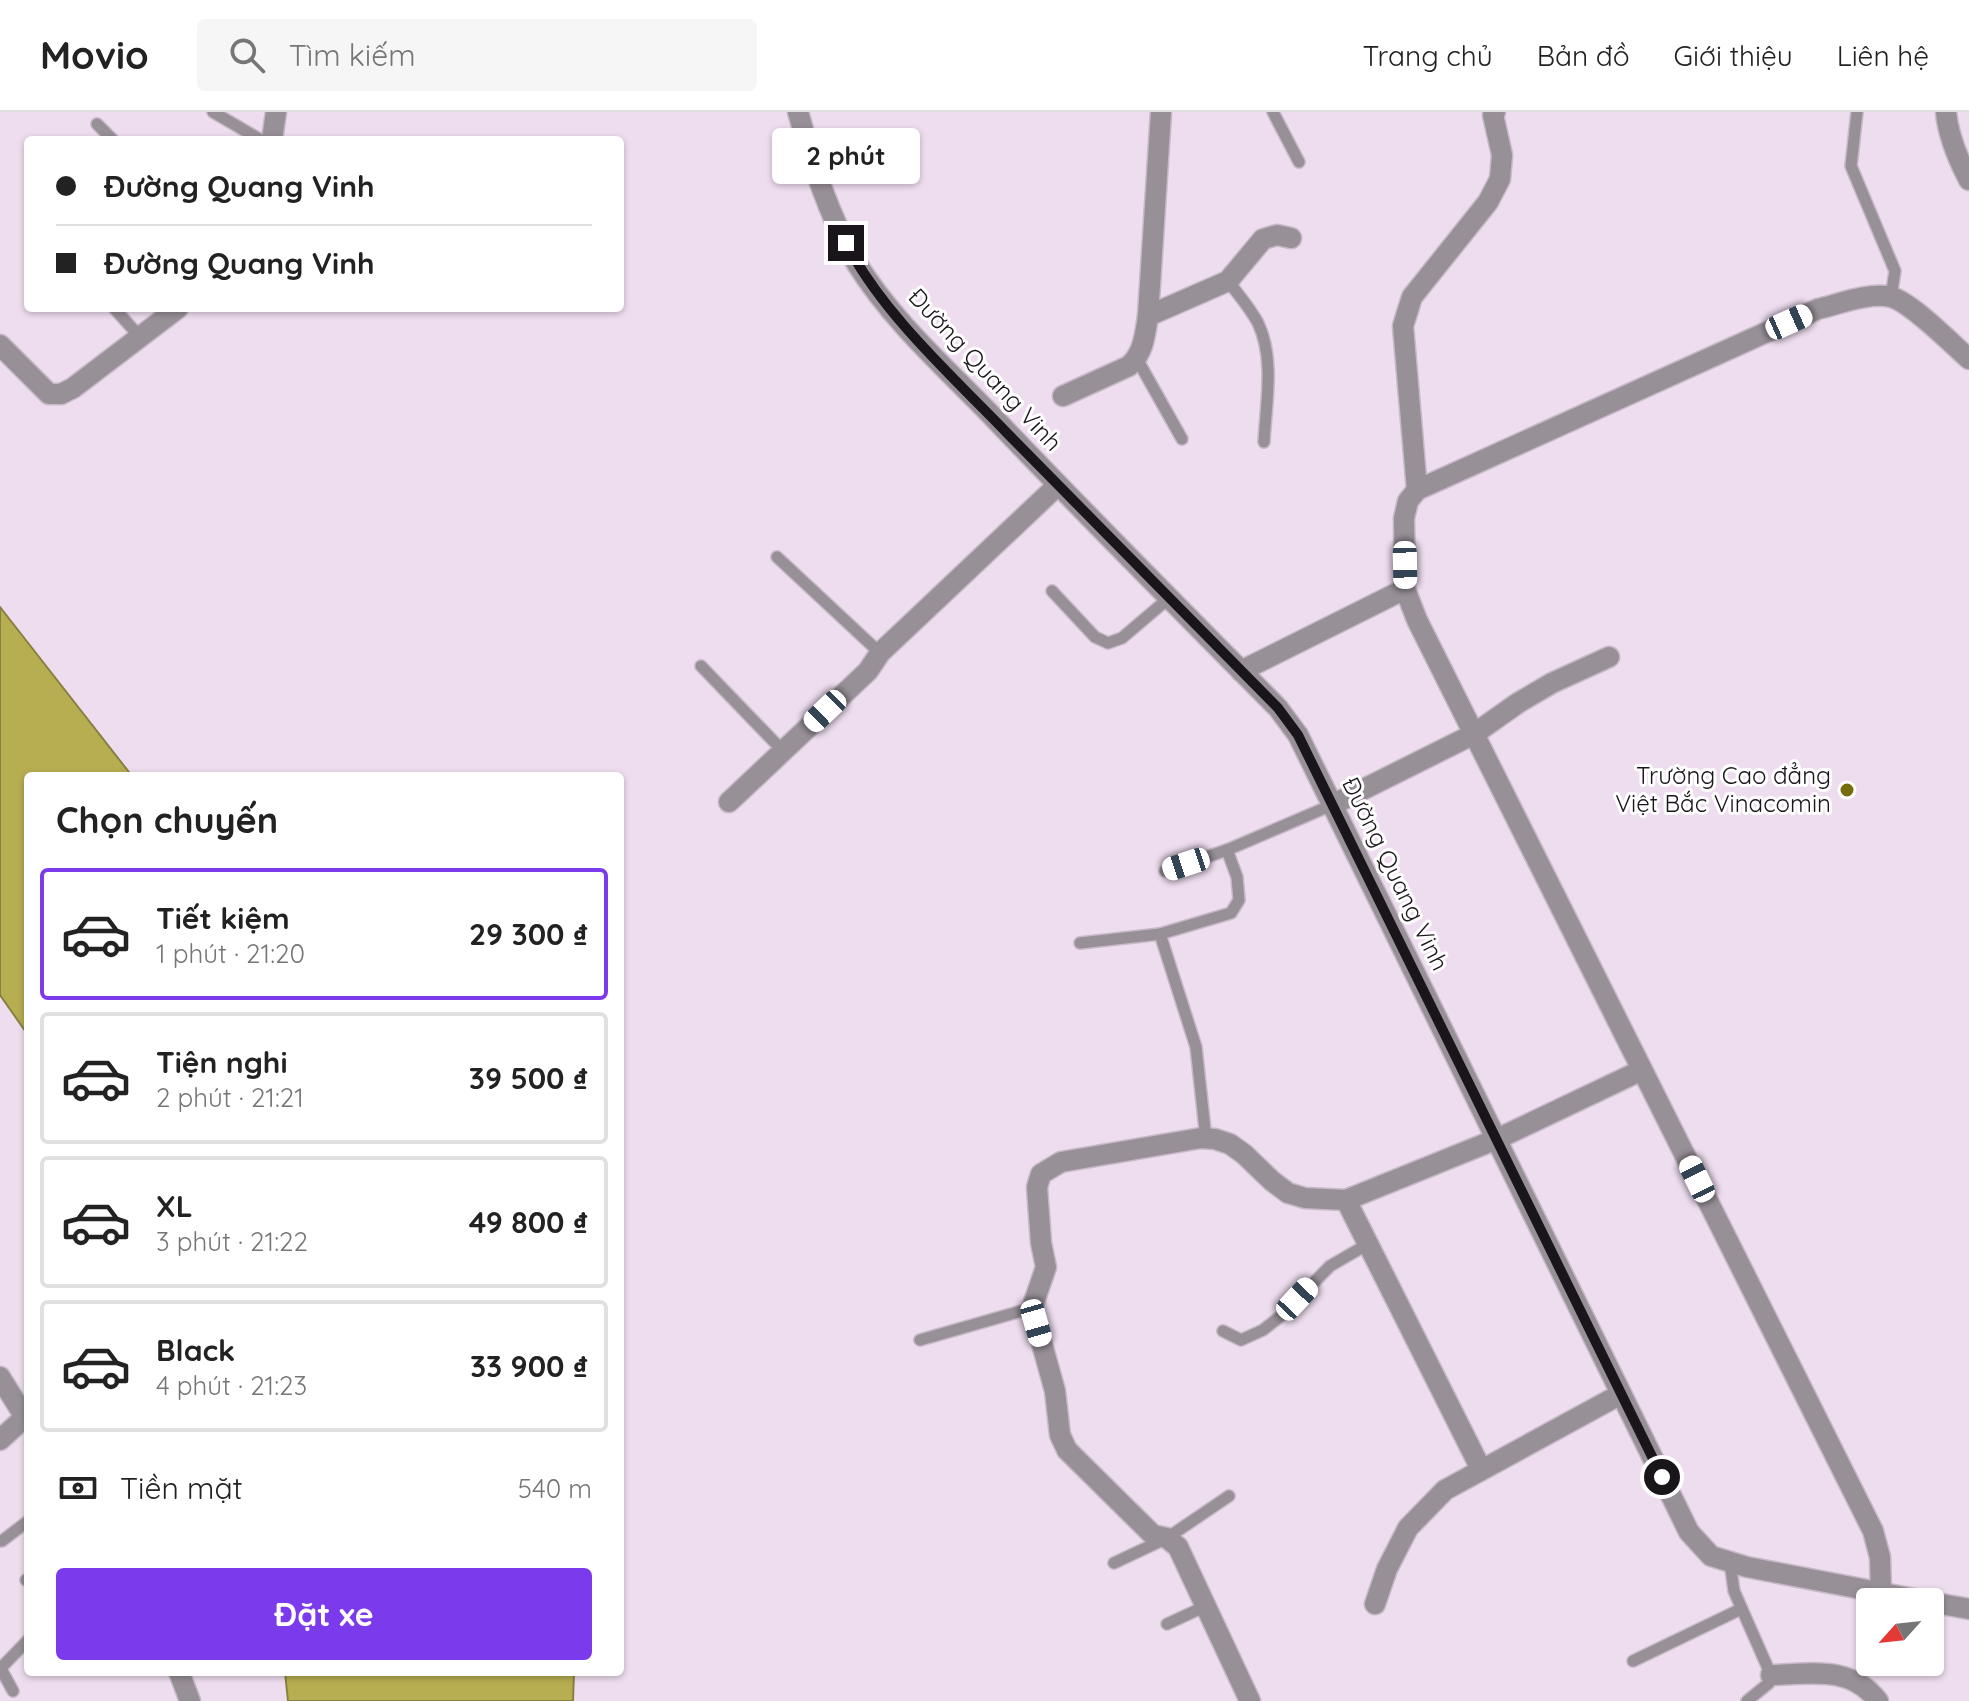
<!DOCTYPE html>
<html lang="vi">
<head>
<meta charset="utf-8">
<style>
  body { margin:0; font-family:Quicksand,sans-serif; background:#f6f6f6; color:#222; height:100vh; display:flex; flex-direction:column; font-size:30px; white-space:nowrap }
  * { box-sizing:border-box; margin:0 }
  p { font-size:26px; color:#767676 }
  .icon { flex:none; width:44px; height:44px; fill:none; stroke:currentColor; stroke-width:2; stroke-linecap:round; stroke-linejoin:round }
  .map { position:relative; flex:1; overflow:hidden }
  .side { position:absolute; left:24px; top:660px; width:600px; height:904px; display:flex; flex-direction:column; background:#fff; border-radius:8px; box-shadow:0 2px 6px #0004 }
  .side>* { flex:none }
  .hud { position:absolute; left:24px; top:24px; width:600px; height:176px; border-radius:8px; box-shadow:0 2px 6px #0004; display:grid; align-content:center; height:176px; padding:0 32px; background:#fff }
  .needle { width:52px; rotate:243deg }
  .tools { position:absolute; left:1856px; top:1476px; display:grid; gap:16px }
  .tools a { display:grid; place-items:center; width:88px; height:88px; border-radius:8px; background:#fff; box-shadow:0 2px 6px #0004; font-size:40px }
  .end { position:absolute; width:36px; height:36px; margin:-18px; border:10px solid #1a151b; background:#fff; box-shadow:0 0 0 4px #fff }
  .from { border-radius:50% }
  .bubble { position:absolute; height:56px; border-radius:8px; background:#fff; box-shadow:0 2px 6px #0004; font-size:26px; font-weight:700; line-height:56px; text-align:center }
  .car { position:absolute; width:24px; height:48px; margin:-24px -12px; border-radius:10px; box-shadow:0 0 6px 2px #0007; background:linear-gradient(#fff 24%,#345 0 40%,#fff 0 76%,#345 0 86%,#fff 0) }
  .hud b { display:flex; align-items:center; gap:28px; height:76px; font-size:30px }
  .hud b+b { border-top:2px solid #e0e0e0 }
  .hud i { width:20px; height:20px; background:#222 }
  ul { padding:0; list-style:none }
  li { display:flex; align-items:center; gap:24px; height:132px; margin:0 16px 12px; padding:0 16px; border:4px solid #e0e0e0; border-radius:8px }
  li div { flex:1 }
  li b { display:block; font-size:30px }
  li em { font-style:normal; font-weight:700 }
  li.active { border-color:#7c3aed }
  li>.icon { width:72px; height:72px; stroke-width:1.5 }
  h2 { padding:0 32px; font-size:36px; line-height:96px }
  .pay { display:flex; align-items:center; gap:20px; height:88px; padding:0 32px; font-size:30px }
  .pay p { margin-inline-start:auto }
  .action { display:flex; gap:16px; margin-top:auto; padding:16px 32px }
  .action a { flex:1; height:92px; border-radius:8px; background:#7c3aed; color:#fff; font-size:32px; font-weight:700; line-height:92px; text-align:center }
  header { display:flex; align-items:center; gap:48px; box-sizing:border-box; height:112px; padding:0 40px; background:#fff; border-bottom:2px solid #e0e0e0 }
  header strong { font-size:38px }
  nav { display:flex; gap:44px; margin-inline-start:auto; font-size:28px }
  .search { width:560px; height:72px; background:#f6f6f6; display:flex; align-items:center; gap:20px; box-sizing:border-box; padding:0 28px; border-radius:8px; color:#767676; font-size:30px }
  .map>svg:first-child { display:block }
</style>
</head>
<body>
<header>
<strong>Movio</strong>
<div class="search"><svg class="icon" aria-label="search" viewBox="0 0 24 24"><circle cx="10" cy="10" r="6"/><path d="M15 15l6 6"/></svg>Tìm kiếm</div>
<nav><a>Trang chủ</a><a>Bản đồ</a><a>Giới thiệu</a><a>Liên hệ</a></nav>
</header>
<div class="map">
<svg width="1969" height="1589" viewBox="0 0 1969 1589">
  <rect width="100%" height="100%" fill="#eeddef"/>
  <g fill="#b7ae52" stroke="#888042" stroke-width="2">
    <polygon points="0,495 132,664 28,664 28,923 0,883"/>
    <polygon points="285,1560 574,1560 573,1589 288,1589"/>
  </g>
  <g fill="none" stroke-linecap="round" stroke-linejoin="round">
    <g stroke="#c8b9c9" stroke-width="14">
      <g id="lane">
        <polyline points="213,0 261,28"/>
        <polyline points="1273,0 1299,50"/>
        <polyline points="1857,0 1851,54 1895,159 1891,185"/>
        <polyline points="97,12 113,28"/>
        <path d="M1228,169C1238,182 1250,196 1258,211C1275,247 1266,291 1264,330"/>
        <polyline points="114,196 140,225"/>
        <polyline points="1137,247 1182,327"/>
        <polyline points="777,445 880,541"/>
        <polyline points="1052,479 1095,525 1108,531 1122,526 1169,486"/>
        <polyline points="701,554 783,639"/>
        <polyline points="1165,759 1227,738 1332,693"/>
        <polyline points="1160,822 1196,935 1206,1027"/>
        <polyline points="1080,831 1160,822 1231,801 1239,788 1237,765 1227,738"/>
        <polyline points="1223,1219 1241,1228 1263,1218 1282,1203 1330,1154 1368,1132"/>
        <polyline points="920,1228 1032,1196"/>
        <polyline points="2,1429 28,1409"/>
        <polyline points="1730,1450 1734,1479 1771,1563 1769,1571 1747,1589"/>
        <polyline points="1114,1451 1167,1426 1229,1384"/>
        <polyline points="26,1468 28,1467"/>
        <polyline points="1167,1512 1206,1494"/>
        <polyline points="1633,1549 1741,1497"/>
        <polyline points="0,1557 28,1528"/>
        <polyline points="1,1557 13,1579"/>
      </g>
    </g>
    <g stroke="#c8b9c9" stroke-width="23">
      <g id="street">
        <path d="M798,0C813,53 829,105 857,152C893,210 947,257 994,306C1087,404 1183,500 1278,596L1298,623L1689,1420L1711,1444L1747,1455L1930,1490"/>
        <path d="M1946,0C1948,24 1958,47 1969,68"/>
        <polyline points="272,28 276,0"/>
        <polyline points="1148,204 1161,0"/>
        <polyline points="0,233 49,282 61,282 73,276 178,196"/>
        <path d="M1063,284L1129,254C1144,241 1145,222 1148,204L1228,169L1263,127L1277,123L1291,126"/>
        <polyline points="1417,378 1403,214 1412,185 1488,90 1500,67 1502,43 1493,3 1495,0"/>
        <polyline points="1241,559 1405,477"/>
        <polyline points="729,690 868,559 880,541 1058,373"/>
        <polyline points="1332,693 1474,622 1518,591 1552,571 1609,545"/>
        <polyline points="1346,1088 1481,1357"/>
        <polyline points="0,1265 28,1310"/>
        <polyline points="0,1328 25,1305"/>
        <path d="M1881,1481L1880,1445L1873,1419L1417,508L1405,477L1404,406L1408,389L1417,378L1818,197C1839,192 1870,180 1891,185C1911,190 1952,232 1969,247"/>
        <polyline points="1930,1490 1969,1497"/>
        <polyline points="1375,1492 1387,1457 1408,1416 1445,1378 1621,1282"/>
        <polyline points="179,1560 190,1589"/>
        <path d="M1771,1563C1811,1562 1851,1553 1878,1589"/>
        <polyline points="1250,1589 1178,1435 1167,1426 1153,1423 1067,1338 1060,1323 1055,1279 1032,1196 1046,1155 1041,1131 1037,1075 1041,1062 1061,1050 1201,1026 1215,1027 1230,1032 1244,1042 1272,1069 1288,1081 1305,1086 1346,1088 1497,1027 1642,958"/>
      </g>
    </g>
    <use href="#lane" stroke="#979097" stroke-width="11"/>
    <use href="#street" stroke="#979097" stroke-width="20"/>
  </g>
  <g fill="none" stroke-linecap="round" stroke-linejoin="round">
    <path stroke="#1a151b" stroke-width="10" d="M846,131C883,202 950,262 1006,320C1096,412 1188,504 1278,596L1298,623L1662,1365"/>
  </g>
  <circle fill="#766d0a" stroke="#fff" stroke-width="3" cx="1847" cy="678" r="8"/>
  <g text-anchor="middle" stroke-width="6" stroke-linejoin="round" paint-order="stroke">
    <g font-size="24" fill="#1a151b" stroke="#fff">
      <text transform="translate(985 258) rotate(47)" y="8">Đường Quang Vinh</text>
      <text transform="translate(1395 762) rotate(64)" y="8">Đường Quang Vinh</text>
    </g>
    <g font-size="24" fill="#1a151b" stroke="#fff" text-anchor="end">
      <text x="1831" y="672">Trường Cao đẳng<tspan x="1831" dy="28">Việt Bắc Vinacomin</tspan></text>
    </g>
  </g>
</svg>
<div class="tools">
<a><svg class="needle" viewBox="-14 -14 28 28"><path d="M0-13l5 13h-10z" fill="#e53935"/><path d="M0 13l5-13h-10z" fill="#767676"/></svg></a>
</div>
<i class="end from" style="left:1662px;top:1365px"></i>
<i class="end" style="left:846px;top:131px"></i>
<div class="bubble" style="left:772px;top:16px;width:148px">2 phút</div>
<i class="car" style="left:1789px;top:210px;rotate:66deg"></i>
<i class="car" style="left:1405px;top:453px;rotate:179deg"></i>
<i class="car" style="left:825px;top:599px;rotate:226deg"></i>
<i class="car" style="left:1186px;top:752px;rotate:252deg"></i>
<i class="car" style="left:1697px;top:1067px;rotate:334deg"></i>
<i class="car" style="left:1297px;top:1187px;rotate:43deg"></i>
<i class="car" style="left:1036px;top:1211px;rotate:164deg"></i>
<div class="hud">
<b><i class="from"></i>Đường Quang Vinh</b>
<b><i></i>Đường Quang Vinh</b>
</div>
<section class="side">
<h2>Chọn chuyến</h2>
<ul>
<li class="active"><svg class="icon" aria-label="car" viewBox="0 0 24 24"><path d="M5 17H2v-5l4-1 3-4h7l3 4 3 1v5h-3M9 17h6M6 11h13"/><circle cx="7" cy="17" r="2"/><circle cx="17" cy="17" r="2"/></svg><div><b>Tiết kiệm</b><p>1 phút · 21:20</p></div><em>29 300 ₫</em></li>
<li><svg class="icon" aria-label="car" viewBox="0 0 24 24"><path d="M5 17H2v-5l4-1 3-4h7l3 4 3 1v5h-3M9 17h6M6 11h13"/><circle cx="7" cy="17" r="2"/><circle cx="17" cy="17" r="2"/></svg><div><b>Tiện nghi</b><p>2 phút · 21:21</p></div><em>39 500 ₫</em></li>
<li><svg class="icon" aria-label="car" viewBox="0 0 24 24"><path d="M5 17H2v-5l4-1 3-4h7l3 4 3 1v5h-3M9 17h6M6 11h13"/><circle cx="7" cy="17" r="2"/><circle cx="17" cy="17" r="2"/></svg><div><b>XL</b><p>3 phút · 21:22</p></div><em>49 800 ₫</em></li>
<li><svg class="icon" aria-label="car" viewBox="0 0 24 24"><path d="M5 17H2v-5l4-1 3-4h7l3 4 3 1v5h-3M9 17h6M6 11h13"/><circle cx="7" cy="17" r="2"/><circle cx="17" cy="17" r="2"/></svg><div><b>Black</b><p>4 phút · 21:23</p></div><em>33 900 ₫</em></li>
</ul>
<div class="pay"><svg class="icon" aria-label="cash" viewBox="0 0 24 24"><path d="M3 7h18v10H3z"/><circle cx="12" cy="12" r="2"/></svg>Tiền mặt<p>540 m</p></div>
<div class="action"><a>Đặt xe</a></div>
</section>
</div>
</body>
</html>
